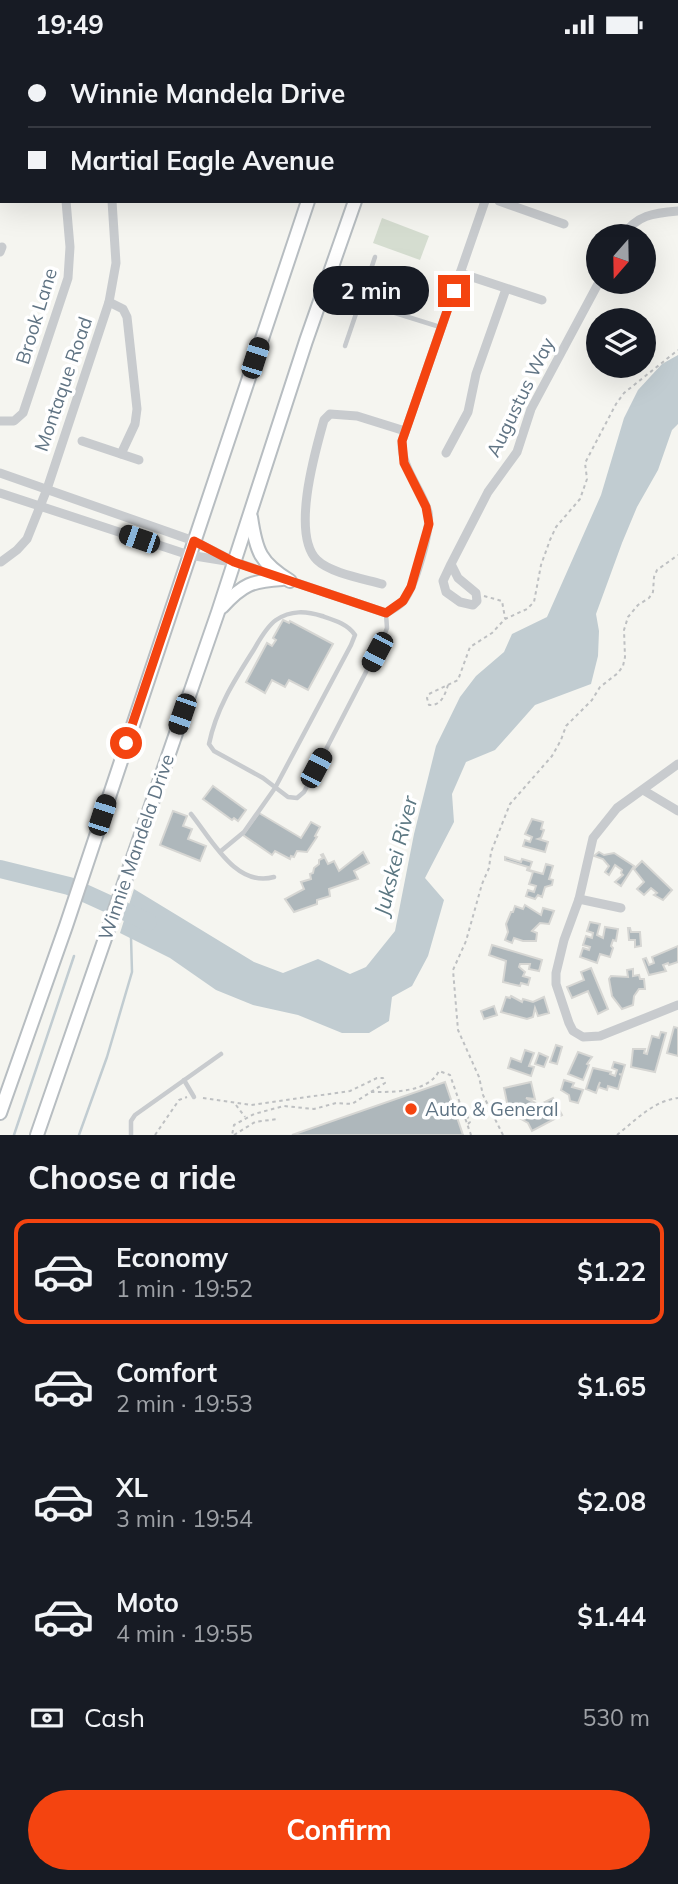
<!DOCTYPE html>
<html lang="en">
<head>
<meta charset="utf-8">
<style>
  body { margin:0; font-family:Mulish,sans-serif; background:#20242c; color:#f1f3f6; height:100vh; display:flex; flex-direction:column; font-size:26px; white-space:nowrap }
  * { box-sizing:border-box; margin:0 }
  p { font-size:23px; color:#9ea1a6 }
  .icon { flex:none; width:38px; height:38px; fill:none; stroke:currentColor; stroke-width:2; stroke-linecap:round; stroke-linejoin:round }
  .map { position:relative; height:1086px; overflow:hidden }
  .details { display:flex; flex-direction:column; background:#171b24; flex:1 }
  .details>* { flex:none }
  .banner { position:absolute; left:0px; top:0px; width:679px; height:154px; box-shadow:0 7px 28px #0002; display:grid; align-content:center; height:154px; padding:0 28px; background:#171b24 }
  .needle { width:46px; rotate:200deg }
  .buttons { position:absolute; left:586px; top:175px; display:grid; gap:14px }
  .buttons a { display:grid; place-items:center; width:70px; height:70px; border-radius:50%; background:#171b24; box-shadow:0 7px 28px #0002; font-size:35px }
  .end { position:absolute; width:32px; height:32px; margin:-16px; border:9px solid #f44410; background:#fff; box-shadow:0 0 0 4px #fff }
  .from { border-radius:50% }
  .bubble { position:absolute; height:49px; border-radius:24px; background:#171b24; box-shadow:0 7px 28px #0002; font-size:23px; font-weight:700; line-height:49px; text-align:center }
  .car { position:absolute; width:21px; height:42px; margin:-21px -10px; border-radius:9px; box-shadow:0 0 5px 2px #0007; background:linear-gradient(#222 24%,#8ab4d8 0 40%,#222 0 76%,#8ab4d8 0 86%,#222 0) }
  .banner b { display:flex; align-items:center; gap:24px; height:66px; font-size:26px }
  .banner b+b { border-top:2px solid #363941 }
  .banner i { width:18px; height:18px; background:#f1f3f6 }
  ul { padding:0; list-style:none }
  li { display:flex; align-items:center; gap:21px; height:105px; margin:0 14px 10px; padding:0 14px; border:4px solid transparent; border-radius:14px }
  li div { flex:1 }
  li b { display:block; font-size:26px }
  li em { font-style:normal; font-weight:700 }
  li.selected { border-color:#f44410 }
  li>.icon { width:63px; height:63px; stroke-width:1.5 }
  h2 { padding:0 28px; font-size:32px; line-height:84px }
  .pay { display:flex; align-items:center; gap:18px; height:77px; padding:0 28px; font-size:26px }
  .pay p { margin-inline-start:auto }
  .button { display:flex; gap:14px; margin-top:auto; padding:14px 28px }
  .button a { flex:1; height:80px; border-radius:42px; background:#f44410; color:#fff; font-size:28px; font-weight:700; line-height:80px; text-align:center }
  .status { display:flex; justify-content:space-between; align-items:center; height:49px; padding:0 35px; background:#171b24; direction:ltr }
  .status svg { height:19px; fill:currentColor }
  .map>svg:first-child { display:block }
</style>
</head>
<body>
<div class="status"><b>19:49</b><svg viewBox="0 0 49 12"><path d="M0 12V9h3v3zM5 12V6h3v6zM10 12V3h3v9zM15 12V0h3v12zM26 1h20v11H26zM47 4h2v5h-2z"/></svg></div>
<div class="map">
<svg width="678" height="1086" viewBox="0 0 678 1086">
  <rect width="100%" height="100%" fill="#f5f5f0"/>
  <polygon fill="#d5ddd0" points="382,169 429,187 420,211 373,194"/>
  <polygon fill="#c1ccd1" points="678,306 678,375 672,381 658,421 637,458 622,494 596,565 599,582 598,607 591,635 535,656 495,701 466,713 452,745 454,773 425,829 444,851 428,907 412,937 392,948 389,972 369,984 342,984 298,966 253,956 216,941 170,909 120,884 134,840 254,913 283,924 318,910 350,925 366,918 395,882 414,785 436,697 460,648 476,627 504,603 512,585 547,568 601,446 624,369 638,341 662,315"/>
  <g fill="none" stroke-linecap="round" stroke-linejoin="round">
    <g stroke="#c1ccd1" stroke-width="2.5">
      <polyline points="14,1086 74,907"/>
      <polyline points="79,1086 107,1008 132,923 131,888"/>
    </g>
    <polyline stroke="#c1ccd1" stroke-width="18" points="0,820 69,837 148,873"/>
  </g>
  <g fill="#aeb7bb" stroke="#d6d6d3" stroke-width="2">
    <polygon points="283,571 289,574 290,572 333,595 308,641 289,631 285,638 272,631 265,644 246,633 267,594 272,597 276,591 273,589"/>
    <polygon points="213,737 246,761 238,772 234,769 232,771 203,750"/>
    <polygon points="173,762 187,767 183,777 192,780 188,790 206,797 200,812 160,796"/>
    <polygon points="259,764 301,789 311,773 320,778 315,787 317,788 307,803 297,802 294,808 291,807 290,810 275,802 272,806 243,786"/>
    <polygon points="532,770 543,773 541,780 544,781 541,789 538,790 548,793 545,803 523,797 525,791 530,793 532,788 525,785"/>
    <polygon points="363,803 369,814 354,822 358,830 329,840 330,847 317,851 317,855 294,863 285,850 304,840 301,833 311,830 310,825 313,824 314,819 319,815 319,811 323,809 321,806 323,805 328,815 334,812 339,822"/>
    <polygon points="599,803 604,806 614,804 634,817 621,837 615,833 623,826 621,824 622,821 615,816 609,826 605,823 609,817 603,810 594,807"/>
    <polygon points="505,808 521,813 522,810 532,813 529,821 543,825 546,815 553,817 549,830 553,831 552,836 545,838 542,848 538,846 535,850 526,847 528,841 534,843 536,837 529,835 533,823 527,821 528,818 505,811"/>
    <polygon points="642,812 672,841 663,851 654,846 657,844 651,839 644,846 637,840 644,833 634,820"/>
    <polygon points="525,856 541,866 543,859 554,862 549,875 540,874 532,882 537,884 536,892 523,892 514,889 512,894 505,891 508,883 506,875 511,863 513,863 515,857 523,860"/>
    <polygon points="590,873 600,875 597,886 603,889 605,878 618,880 616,892 613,891 611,897 613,899 610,908 600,905 597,914 580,908 583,899 589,901 590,898 583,896 586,887 592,889 593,884 587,882"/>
    <polygon points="628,879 630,879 631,883 640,883 641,897 635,898 635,891 629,891"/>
    <polygon points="492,896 542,911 539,922 529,920 530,915 520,915 519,918 525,923 523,927 530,929 528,936 521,934 520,937 503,933 506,912 489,906"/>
    <polygon points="678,897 678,913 669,916 668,914 663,916 666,922 649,926 643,910 646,909 649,916 654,914 652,908"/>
    <polygon points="591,919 608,960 598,965 588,942 572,949 567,938 584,931 581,923"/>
    <polygon points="633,920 633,927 639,926 640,930 644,930 645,940 639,940 634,947 633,956 622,960 612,947 609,930 611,927 628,928 627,921"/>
    <polygon points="511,947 522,953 523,950 533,953 544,948 549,964 538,967 535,959 533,968 527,970 501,963 506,948 510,949"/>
    <polygon points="494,957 497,966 484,970 481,962"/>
    <polygon points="674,978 678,979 678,1007 667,1004"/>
    <polygon points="661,983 666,984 655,1023 631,1018 633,1000 645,1000 644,1004 647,1005 652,987 659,989"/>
    <polygon points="556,996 562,998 557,1015 550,1013"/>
    <polygon points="525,1001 534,1004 529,1017 534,1018 531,1027 508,1019 511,1009 521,1013"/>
    <polygon points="578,1003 592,1008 587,1015 589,1016 583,1031 568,1025"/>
    <polygon points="539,1004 548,1008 544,1018 535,1015"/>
    <polygon points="614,1013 625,1016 622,1026 619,1025 622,1026 618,1040 608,1037 607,1041 598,1038 600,1033 596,1044 586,1040 593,1019 611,1023 610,1025 615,1027 617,1021 612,1019"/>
    <polygon points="564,1031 574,1034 572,1038 583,1041 578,1054 570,1052 569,1046 561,1041"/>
    <polygon points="445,1033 463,1086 292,1086"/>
    <polygon points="531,1033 535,1050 526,1049 539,1056 553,1049 562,1066 532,1082 528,1074 509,1063 504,1039"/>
  </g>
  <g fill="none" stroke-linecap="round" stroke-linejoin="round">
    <g stroke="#b7bdc1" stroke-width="16">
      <g id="secondary">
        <polyline points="358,2 359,0"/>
        <polyline points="407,2 408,0"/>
        <path d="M251,468C256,502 260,514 290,532"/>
        <path d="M222,558C243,535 252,532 282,530"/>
        <polyline points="0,1064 66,877 308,152"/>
        <polyline points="37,1086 218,563 306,292 355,152"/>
      </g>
    </g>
    <g stroke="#bec0c2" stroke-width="2" stroke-dasharray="3.5 3.5" stroke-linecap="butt">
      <polyline points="484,547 502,552 505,569"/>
      <path d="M448,636C445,646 441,657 429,656L427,649L429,645L458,631L470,598L492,584L505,570L527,560L534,553L541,516L550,491L556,478L580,450L587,430L585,414L616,355L624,344L678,301"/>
      <path d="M371,1043C392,1043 428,1044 439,1022L450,1026L471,1086"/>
      <polyline points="203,1049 251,1056 350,1042 377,1029 383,1029 385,1034 352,1055 336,1054 314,1060 284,1057 254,1065 234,1076 232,1086"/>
      <polyline points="236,1056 245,1068"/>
      <polyline points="464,1060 470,1073 468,1075"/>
      <polyline points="155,1086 179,1051 187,1048"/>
      <polyline points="234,1086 255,1073 277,1070"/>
      <polyline points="503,1086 483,1046 479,1028 458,981 453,921 466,892 482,835 489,819 491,803 510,755 552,707 561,691 566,677 592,651 600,638 618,624 623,617 625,608 624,581 628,568 638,556 649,549 653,543 654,528 657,521 678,506"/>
      <path d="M617,1086C636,1071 653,1052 678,1049"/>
    </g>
    <g stroke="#c8cbce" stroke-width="4.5">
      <polyline points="32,2 33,0"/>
      <polyline points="0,43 2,41"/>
      <polyline points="375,208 360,253 440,278"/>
      <polyline points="345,297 360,253"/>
      <path d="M191,765C212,791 236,839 274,828"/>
      <path d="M221,802L244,783L275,739L351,596L355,586C348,575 334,571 322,567C306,562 291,561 276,571C266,578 259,592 253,602C234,632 216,660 209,695L214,702L263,729L288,748L297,749L304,743L383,590L387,579L386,565"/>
      <polyline points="184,1031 194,1048"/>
      <polyline points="131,1086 131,1072 135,1066 221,1005"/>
    </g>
    <g stroke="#c8cbce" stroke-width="9">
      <polyline points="95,0 95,2"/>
      <polyline points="615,0 620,2"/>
      <polyline points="439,2 440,0"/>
      <polyline points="536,2 537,0"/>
      <polyline points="677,20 678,20"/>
      <polyline points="0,106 2,104"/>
      <polyline points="499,152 564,175"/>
      <path d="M623,187C636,166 654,164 678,162"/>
      <polyline points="0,203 2,198"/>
      <polyline points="460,224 542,251"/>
      <polyline points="109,253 123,260 127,268 137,360 135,375 121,405"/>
      <polyline points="0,372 14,372 23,364 68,229 70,198 66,152"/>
      <polyline points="82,392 139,411"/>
      <polyline points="446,404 468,363 476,325 506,240"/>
      <path d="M0,424L194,492L235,513L386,564C392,560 399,557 404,551C414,538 432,479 428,463C421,438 401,420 402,392L485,152"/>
      <polyline points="0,444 189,506 226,512"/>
      <polyline points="1,513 17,501 27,490 47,440 109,253 116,214 112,152"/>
      <polyline points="451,515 443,532 446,543 460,553 473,556 477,552 476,544 458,529 451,515 488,443 517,403 531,360 599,233"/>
      <path d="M382,535C365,530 330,524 317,511C291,485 315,403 324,371L330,365L357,367L405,382"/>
      <polyline points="678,715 617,759 593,789 579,850 564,891 556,924 556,935 569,974 573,982 583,988 600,987 678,956"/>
      <polyline points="643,741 678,762"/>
      <polyline points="579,850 621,859"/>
    </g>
    <use href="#secondary" stroke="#fff" stroke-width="12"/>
  </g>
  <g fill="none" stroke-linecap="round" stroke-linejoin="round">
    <polyline stroke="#f44410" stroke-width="9" points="126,694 194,492 234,513 386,564 403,552 411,538 429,475 426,458 404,414 402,392 454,242"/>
  </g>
  <circle fill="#f44410" stroke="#fff" stroke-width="2.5" cx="411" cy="1060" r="7"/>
  <g text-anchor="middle" stroke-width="7" stroke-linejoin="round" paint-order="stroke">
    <g font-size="19" fill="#607484" stroke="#fff">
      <text transform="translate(36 267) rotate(-73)" y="7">Brook Lane</text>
      <text transform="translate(63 335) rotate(-71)" y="7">Montaque Road</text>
      <text transform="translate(520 348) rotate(-64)" y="7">Augustus Way</text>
      <text transform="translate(136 798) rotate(-71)" y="7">Winnie Mandela Drive</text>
    </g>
    <g font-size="19" fill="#607484" stroke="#fff" text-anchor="start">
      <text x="425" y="1067">Auto &amp; General</text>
    </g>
    <g font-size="21" font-style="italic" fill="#5b7782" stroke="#fff">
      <text transform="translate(396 807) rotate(-76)" y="7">Jukskei River</text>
    </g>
  </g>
</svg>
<div class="buttons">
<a><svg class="needle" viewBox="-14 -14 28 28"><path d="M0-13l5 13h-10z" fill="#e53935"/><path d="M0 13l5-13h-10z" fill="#9ea1a6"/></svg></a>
<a><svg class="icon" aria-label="layers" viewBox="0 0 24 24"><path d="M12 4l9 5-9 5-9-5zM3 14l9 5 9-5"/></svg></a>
</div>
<i class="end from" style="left:126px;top:694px"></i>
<i class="end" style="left:454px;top:242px"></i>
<div class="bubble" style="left:313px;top:217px;width:116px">2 min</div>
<i class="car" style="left:255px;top:309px;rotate:18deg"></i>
<i class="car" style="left:139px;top:490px;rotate:289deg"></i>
<i class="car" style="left:377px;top:603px;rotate:208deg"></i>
<i class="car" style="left:182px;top:665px;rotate:199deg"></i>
<i class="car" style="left:316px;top:719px;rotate:28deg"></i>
<i class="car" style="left:102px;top:766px;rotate:18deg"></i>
<div class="banner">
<b><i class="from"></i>Winnie Mandela Drive</b>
<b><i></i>Martial Eagle Avenue</b>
</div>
</div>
<section class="details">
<h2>Choose a ride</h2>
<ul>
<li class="selected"><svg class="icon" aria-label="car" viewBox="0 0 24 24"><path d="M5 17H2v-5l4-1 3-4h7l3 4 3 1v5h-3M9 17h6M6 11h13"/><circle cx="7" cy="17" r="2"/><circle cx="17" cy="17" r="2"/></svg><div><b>Economy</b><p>1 min · 19:52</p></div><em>$1.22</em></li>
<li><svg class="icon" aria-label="car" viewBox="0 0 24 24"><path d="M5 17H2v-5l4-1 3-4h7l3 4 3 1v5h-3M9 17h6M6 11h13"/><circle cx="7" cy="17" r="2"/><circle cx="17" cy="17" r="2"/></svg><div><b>Comfort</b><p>2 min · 19:53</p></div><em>$1.65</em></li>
<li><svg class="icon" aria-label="car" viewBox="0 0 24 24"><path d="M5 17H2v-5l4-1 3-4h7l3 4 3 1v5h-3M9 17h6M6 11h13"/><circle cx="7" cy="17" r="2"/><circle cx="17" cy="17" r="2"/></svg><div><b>XL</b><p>3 min · 19:54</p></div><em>$2.08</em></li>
<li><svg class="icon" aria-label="car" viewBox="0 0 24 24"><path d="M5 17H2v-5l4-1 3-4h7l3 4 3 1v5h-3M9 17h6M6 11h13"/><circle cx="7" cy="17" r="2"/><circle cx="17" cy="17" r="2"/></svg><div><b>Moto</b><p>4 min · 19:55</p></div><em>$1.44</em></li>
</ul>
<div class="pay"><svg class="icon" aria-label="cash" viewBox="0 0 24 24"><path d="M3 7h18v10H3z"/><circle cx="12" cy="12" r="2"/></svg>Cash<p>530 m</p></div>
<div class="button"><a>Confirm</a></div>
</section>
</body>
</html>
